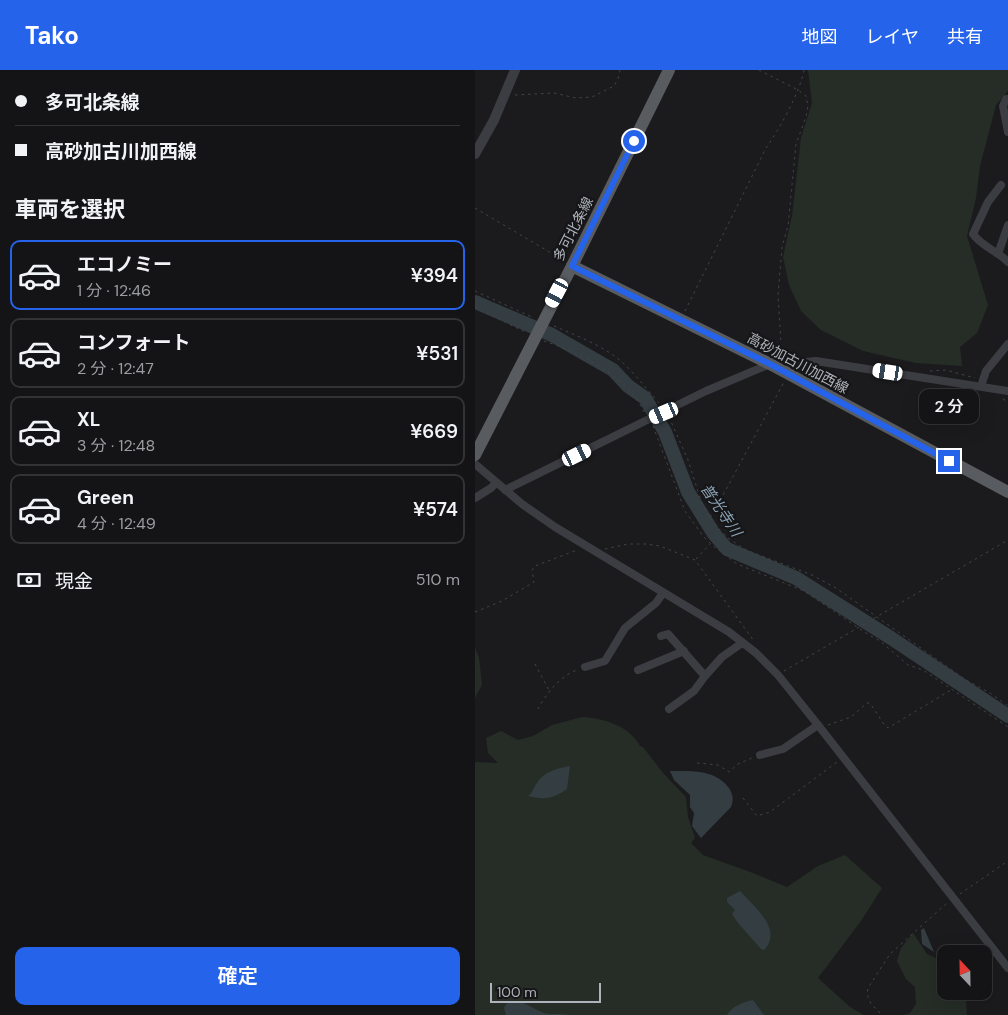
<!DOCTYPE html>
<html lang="ja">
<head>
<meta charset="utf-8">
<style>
  body { margin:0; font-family:"DM Sans","Noto Sans JP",sans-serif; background:#212123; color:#f1f3f6; height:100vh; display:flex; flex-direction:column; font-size:19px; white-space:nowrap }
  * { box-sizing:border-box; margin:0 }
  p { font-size:16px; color:#9d9ea1 }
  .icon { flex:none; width:28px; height:28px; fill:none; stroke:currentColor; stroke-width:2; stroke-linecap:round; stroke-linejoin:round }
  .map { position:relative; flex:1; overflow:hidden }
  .sheet { display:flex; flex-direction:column; background:#141416; width:475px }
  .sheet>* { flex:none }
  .banner { display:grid; align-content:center; height:110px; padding:0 15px; background:#141416 }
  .needle { width:32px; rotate:338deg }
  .buttons { position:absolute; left:462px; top:875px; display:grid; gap:10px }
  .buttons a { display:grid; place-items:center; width:55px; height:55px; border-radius:10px; background:#141416; box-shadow:0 5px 20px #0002,0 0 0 1px #333335; font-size:25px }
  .scale { position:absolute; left:15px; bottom:12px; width:111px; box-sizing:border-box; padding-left:5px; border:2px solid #aeb3bb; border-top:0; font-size:14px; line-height:18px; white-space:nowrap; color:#aeb3bb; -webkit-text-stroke:4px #161618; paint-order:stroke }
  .end { position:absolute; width:22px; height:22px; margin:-11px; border:6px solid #2563eb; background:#fff; box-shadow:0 0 0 2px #fff }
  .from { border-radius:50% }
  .bubble { position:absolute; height:35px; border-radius:10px; background:#141416; box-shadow:0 5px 20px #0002,0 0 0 1px #333335; font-size:16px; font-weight:600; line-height:35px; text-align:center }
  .car { position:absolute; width:15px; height:30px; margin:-15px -8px; border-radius:6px; box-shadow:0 0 4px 1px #0007; background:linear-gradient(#fff 24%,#345 0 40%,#fff 0 76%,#345 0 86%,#fff 0) }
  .banner b { display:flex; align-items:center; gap:18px; height:48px; font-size:19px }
  .banner b+b { border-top:1px solid #333335 }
  .banner i { width:12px; height:12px; background:#f1f3f6 }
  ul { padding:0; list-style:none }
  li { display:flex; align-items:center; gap:15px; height:70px; margin:0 10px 8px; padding:0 5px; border:2px solid #333335; border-radius:10px }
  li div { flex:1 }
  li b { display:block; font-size:19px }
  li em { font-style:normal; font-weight:600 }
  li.current { border-color:#2563eb }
  li>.icon { width:45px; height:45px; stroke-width:1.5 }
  h2 { padding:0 15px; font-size:22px; line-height:60px }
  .pay { display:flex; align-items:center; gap:12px; height:55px; padding:0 15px; font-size:19px }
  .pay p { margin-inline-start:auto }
  .button { display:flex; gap:10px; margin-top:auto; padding:10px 15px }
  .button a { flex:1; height:58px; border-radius:10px; background:#2563eb; color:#fff; font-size:20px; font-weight:600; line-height:58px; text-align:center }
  header { display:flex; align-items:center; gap:30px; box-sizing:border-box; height:70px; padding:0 25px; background:#2563eb; color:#fff }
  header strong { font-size:24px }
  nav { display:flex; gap:28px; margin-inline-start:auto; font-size:18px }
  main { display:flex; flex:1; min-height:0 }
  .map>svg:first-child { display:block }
</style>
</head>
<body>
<header>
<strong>Tako</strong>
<nav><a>地図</a><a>レイヤ</a><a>共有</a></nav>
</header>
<main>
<section class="sheet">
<div class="banner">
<b><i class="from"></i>多可北条線</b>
<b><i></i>高砂加古川加西線</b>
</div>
<h2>車両を選択</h2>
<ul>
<li class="current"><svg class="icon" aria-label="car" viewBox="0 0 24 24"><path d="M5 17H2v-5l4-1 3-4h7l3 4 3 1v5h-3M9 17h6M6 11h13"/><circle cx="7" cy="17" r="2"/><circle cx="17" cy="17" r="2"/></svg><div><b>エコノミー</b><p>1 分 · 12:46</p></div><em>¥394</em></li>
<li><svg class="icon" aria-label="car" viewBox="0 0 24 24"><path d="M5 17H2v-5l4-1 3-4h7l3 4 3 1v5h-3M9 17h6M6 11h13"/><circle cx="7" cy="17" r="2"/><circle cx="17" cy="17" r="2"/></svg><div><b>コンフォート</b><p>2 分 · 12:47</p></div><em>¥531</em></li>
<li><svg class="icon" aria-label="car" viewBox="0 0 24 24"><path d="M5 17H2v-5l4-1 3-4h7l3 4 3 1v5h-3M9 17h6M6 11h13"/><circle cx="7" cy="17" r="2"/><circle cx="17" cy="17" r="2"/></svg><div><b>XL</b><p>3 分 · 12:48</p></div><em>¥669</em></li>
<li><svg class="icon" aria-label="car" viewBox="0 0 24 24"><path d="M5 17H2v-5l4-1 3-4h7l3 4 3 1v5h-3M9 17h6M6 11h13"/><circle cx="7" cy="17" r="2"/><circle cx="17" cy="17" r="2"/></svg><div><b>Green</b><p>4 分 · 12:49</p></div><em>¥574</em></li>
</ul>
<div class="pay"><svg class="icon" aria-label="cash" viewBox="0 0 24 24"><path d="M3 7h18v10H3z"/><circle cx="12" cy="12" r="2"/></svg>現金<p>510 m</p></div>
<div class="button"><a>確定</a></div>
</section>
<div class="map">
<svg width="533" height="945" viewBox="0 0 533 945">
  <rect width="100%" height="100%" fill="#1b1b1d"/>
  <g fill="#252d26">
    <polygon points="333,0 533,0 533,21 521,35 505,96 501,128 492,166 513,235 502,263 485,277 487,296 441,293 388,281 346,260 326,241 314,215 308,187 317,146 326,68 337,33"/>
    <polygon points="0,577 4,588 7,615 0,628"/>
    <path d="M107,647C128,648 155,656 165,676L168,677L189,704L211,727L213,747L220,768L216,773L228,785L278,803L312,817L343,796L370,785L407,818L386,851L343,908L375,937L389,945H0V692L23,693L13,683L11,668L26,661L43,670L58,666L77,655Z"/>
    <polygon points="438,863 452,884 471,893 471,921 489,921 491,928 492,945 429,945 435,943 441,934 440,917 431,909 422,891 426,878"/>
  </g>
  <g fill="#333d42">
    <path d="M95,696L92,719C78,729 69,730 53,726C58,723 58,718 62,713C68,702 83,698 95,696Z"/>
    <path d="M195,701C216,701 240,699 254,718C258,725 259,729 256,737L226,768L217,756L219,743L215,737V725L199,710Z"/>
    <path d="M265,821C278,836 309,859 289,880L286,879L263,853L257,844L260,840L252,832V828Z"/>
    <polygon points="449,858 459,882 447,874 446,860"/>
    <path d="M278,930L289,945H252C257,936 268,932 278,930Z"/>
    <path d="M38,931C50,931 58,939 69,943C76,945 86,943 94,945H31L29,938L31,934Z"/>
  </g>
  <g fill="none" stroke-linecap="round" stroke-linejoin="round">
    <polyline stroke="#333d42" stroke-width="14" points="0,232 77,265 138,300 153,316 170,328 190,362 213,422 239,464 252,479 321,508 416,568 533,646"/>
    <g stroke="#424449" stroke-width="1" stroke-dasharray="2.5 4" stroke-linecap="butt">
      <polyline points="284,0 323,20 331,26 333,36 331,47 321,74 313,156 307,177 303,225 307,290"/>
      <polyline points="40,25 79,23 101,28 117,27 139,16 143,9 145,0"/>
      <polyline points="0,138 88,190"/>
      <polyline points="0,221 59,248"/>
      <polyline points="0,237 52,263"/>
      <path d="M210,241L291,78C304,60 325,22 329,0"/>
      <path d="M79,256C102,266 127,275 147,292C161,305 173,321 186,335"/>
      <path d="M69,271C104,282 153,307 169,342"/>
      <polyline points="455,301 471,300 500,308"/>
      <polyline points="528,329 533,332"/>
      <polyline points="194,347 213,390 228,437 240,455 253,468 271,480 337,505 361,518 491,610 515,623 533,636"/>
      <polyline points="178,356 210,441 228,466 237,475 262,494 329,521 394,565 405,571 433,595 448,600 533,657"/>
      <polyline points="235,447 240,440 309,312"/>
      <polyline points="130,479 153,474 171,474 185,476 220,490 279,571"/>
      <polyline points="221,489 235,474"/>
      <polyline points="0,542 27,531 59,512 57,500 60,496 102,480"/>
      <polyline points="60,594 75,622"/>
      <polyline points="309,601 533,470"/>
      <path d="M63,639C71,624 85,606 102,600"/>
      <polyline points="353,655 376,647 392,633 395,633 410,656 413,658 476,620"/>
      <polyline points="222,693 243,695 254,702 263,694 277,688"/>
      <polyline points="268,728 282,746 295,742 362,692"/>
      <polyline points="485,824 533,791"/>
      <polyline points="405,943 396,934 392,924 393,918 415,884 472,833"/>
    </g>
    <g stroke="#3c3d42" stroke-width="8">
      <polyline points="533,29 531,29 528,36 533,62"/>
      <path d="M526,115L513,132L498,164C507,177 523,181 533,192"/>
      <polyline points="523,184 533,155"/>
      <polyline points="311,302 319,293 341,291 533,321"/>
      <polyline points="506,316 511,301 533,274"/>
      <polyline points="0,394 47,434 80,457 254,562 281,583 303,605 343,655 533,898"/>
      <polyline points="30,420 231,321 295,294"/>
      <polyline points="0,428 16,418 21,413"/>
      <polyline points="186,566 193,564 230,606"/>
      <polyline points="110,597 130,591 150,558 181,533 188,523"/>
      <polyline points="163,600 209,581"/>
      <polyline points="194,639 219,621 230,606 247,587 267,573"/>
      <polyline points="285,685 308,679 343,655"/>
    </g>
    <polyline stroke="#3c3d42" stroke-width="10" points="0,84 19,50 40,0"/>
    <g stroke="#585b60" stroke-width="12">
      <polyline points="97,196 295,294 533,422"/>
      <polyline points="0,385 97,196 194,0"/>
    </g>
  </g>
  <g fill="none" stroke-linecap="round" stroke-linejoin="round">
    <polyline stroke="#2563eb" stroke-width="6" points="159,71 97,196 295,294 474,391"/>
  </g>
  <g text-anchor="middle" stroke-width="4.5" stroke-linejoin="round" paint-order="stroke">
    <g font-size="14" fill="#aeb3bb" stroke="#161618">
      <text transform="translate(98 159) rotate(-63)" y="5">多可北条線</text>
      <text transform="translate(323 293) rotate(28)" y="5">高砂加古川加西線</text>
    </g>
    <g font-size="15" font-style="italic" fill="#89a2b3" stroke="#161618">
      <text transform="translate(246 440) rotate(56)" y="5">普光寺川</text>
    </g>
  </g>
</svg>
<div class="buttons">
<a><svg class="needle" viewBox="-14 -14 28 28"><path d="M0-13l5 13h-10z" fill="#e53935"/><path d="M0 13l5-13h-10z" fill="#9d9ea1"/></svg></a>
</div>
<div class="scale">100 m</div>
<i class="end from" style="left:159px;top:71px"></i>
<i class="end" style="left:474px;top:391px"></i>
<div class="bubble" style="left:444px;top:319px;width:60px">2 分</div>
<i class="car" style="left:82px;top:223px;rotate:208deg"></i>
<i class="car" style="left:413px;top:302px;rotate:279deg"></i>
<i class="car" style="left:189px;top:343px;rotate:247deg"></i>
<i class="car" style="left:102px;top:385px;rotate:64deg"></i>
</div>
</main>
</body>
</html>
